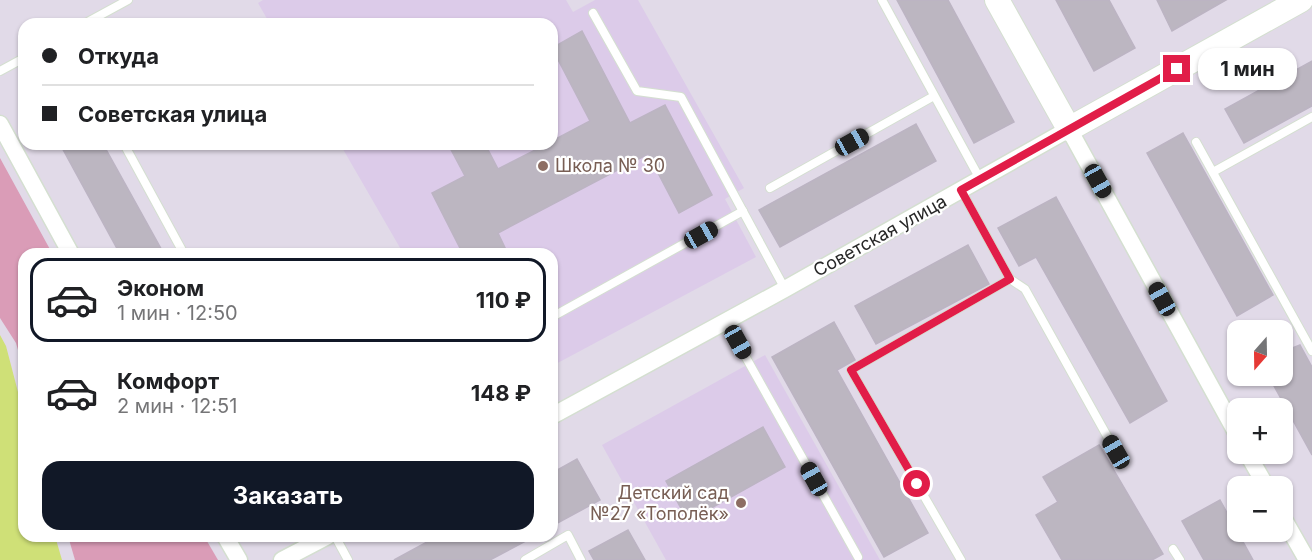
<!DOCTYPE html>
<html lang="ru">
<head>
<meta charset="utf-8">
<style>
  body { margin:0; font-family:Inter,sans-serif; background:#f6f6f6; color:#202124; height:100vh; display:flex; flex-direction:column; font-size:22px; white-space:nowrap }
  * { box-sizing:border-box; margin:0 }
  p { font-size:20px; color:#757577 }
  .icon { flex:none; width:33px; height:33px; fill:none; stroke:currentColor; stroke-width:2; stroke-linecap:round; stroke-linejoin:round }
  .map { position:relative; flex:1; overflow:hidden }
  .drawer { position:absolute; left:18px; top:248px; width:540px; height:294px; display:flex; flex-direction:column; background:#fff; border-radius:18px; box-shadow:0 2px 4px #0004 }
  .drawer>* { flex:none }
  .top-card { position:absolute; left:18px; top:18px; width:540px; height:132px; border-radius:18px; box-shadow:0 2px 4px #0004; display:grid; align-content:center; height:132px; padding:0 24px; background:#fff }
  .needle { width:39px; rotate:200deg }
  .tools { position:absolute; left:1227px; top:320px; display:grid; gap:12px }
  .tools a { display:grid; place-items:center; width:66px; height:66px; border-radius:12px; background:#fff; box-shadow:0 2px 4px #0004; font-size:30px }
  .end { position:absolute; width:27px; height:27px; margin:-14px; border:8px solid #e11d48; background:#fff; box-shadow:0 0 0 3px #fff }
  .from { border-radius:50% }
  .bubble { position:absolute; height:42px; border-radius:18px; background:#fff; box-shadow:0 2px 4px #0004; font-size:20px; font-weight:700; line-height:42px; text-align:center }
  .car { position:absolute; width:18px; height:36px; margin:-18px -9px; border-radius:8px; box-shadow:0 0 4px 2px #0007; background:linear-gradient(#222 24%,#8ab4d8 0 40%,#222 0 76%,#8ab4d8 0 86%,#222 0) }
  .top-card b { display:flex; align-items:center; gap:21px; height:57px; font-size:22px }
  .top-card b+b { border-top:2px solid #e0e0e0 }
  .top-card i { width:15px; height:15px; background:#202124 }
  ul { padding:10px 0 0; list-style:none }
  li { display:flex; align-items:center; gap:18px; height:84px; margin:0 12px 9px; padding:0 12px; border:3px solid transparent; border-radius:18px }
  li div { flex:1 }
  li b { display:block; font-size:22px }
  li em { font-style:normal; font-weight:700 }
  li.active { border-color:#111827 }
  li>.icon { width:54px; height:54px; stroke-width:1.5 }
  .action { display:flex; gap:12px; margin-top:auto; padding:12px 24px }
  .action a { flex:1; height:69px; border-radius:18px; background:#111827; color:#fff; font-size:24px; font-weight:700; line-height:69px; text-align:center }
  .map>svg:first-child { display:block }
</style>
</head>
<body>
<div class="map">
<svg width="1312" height="560" viewBox="0 0 1312 560">
  <rect width="100%" height="100%" fill="#e1dae8"/>
  <g fill="#dccbe9">
    <polygon points="263,0 566,0 573,12 595,0 638,0 744,188 725,199 756,257 552,366 552,254 403,253 340,144 552,144 552,24 270,24 258,3"/>
    <polygon points="765,355 880,560 666,560 602,445"/>
  </g>
  <g fill="#da9cb7">
    <polygon points="0,158 52,253 24,254 24,371 16,343 0,318"/>
    <polygon points="68,536 204,536 218,560 75,560"/>
  </g>
  <polygon fill="#cfe077" points="0,335 6,346 24,415 24,536 55,536 62,560 0,560"/>
  <g fill="#bcb6c1" stroke="#bcb4c3" stroke-width="1.5">
    <polygon points="897,0 948,0 1014,122 974,143"/>
    <polygon points="1056,0 1109,0 1135,48 1094,71"/>
    <polygon points="1157,0 1226,0 1172,31"/>
    <polygon points="582,31 630,123 665,105 712,195 679,213 648,154 498,233 508,254 463,254 432,193 465,176 448,144 485,144 498,169 547,144 552,144 552,141 590,121 552,48"/>
    <polygon points="1312,61 1312,106 1244,143 1225,109"/>
    <polygon points="916,124 936,161 780,247 759,210"/>
    <polygon points="1183,133 1273,295 1237,316 1147,153"/>
    <polygon points="60,144 103,144 164,254 120,254"/>
    <polygon points="1056,197 1167,401 1130,423 1036,257 1019,266 998,228"/>
    <polygon points="968,245 989,284 876,344 855,306"/>
    <polygon points="834,322 855,360 837,370 928,533 884,557 772,357"/>
    <polygon points="1300,345 1312,367 1312,455 1268,375 1282,375 1282,352"/>
    <polygon points="763,427 785,467 688,521 666,481"/>
    <polygon points="1099,445 1163,554 1152,560 1062,560 1036,515 1058,502 1043,477"/>
    <polygon points="577,459 600,500 552,526 552,473"/>
    <polygon points="1220,500 1253,560 1204,560 1182,521"/>
    <polygon points="628,530 645,560 594,560 589,551"/>
    <polygon points="438,536 535,536 490,560 394,560"/>
  </g>
  <g fill="none" stroke-linecap="round" stroke-linejoin="round">
    <g stroke="#d4dfd0" stroke-width="10">
      <g id="lane">
        <polyline points="882,0 980,179"/>
        <polyline points="593,13 637,91 681,97 785,289"/>
        <polyline points="84,24 128,0"/>
        <polyline points="0,71 24,58"/>
        <polyline points="1196,142 1312,351"/>
        <polyline points="124,144 184,254"/>
        <polyline points="1213,172 1312,117"/>
        <polyline points="770,188 934,96"/>
        <polyline points="961,190 1010,279"/>
        <polyline points="552,317 743,211"/>
        <polyline points="726,322 858,557"/>
        <polyline points="335,536 348,560"/>
        <polyline points="1173,549 1180,560"/>
        <polyline points="525,560 568,535 581,560"/>
        <polyline points="961,560 851,370 1010,279 1025,289 1116,452"/>
      </g>
    </g>
    <g stroke="#d4dfd0" stroke-width="19">
      <g id="street">
        <polyline points="0,124 71,254"/>
        <polyline points="552,416 785,289 1069,129 1238,436"/>
        <polyline points="1247,453 1266,486"/>
        <polyline points="1282,516 1307,560"/>
        <polyline points="225,536 239,560"/>
        <polyline points="282,560 328,536"/>
      </g>
    </g>
    <g stroke="#d4dfd0" stroke-width="26">
      <polyline id="secondary" points="997,0 1069,129 1301,0"/>
    </g>
    <use href="#lane" stroke="#fff" stroke-width="8"/>
    <use href="#street" stroke="#fff" stroke-width="16"/>
    <use href="#secondary" stroke="#fff" stroke-width="24"/>
  </g>
  <g fill="none" stroke-linecap="round" stroke-linejoin="round">
    <polyline stroke="#e11d48" stroke-width="8" points="917,484 851,370 1010,279 961,190 1177,69"/>
  </g>
  <g fill="#8d6e63" stroke="#fff" stroke-width="2">
    <circle cx="543" cy="166" r="6"/>
    <circle cx="741" cy="503" r="6"/>
  </g>
  <g text-anchor="middle" stroke-width="4.5" stroke-linejoin="round" paint-order="stroke">
    <g font-size="18" fill="#785e54" stroke="#fff" text-anchor="start">
      <text x="555" y="172">Школа № 30</text>
      <text x="729" y="499" text-anchor="end">Детский сад<tspan x="729" dy="21">№27 «Тополёк»</tspan></text>
    </g>
    <g font-size="18" fill="#272727" stroke="#fff">
      <text transform="translate(880 236) rotate(-29)" y="6">Советская улица</text>
    </g>
  </g>
</svg>
<div class="tools">
<a><svg class="needle" viewBox="-14 -14 28 28"><path d="M0-13l5 13h-10z" fill="#e53935"/><path d="M0 13l5-13h-10z" fill="#757577"/></svg></a>
<a>+</a>
<a>−</a>
</div>
<i class="end from" style="left:917px;top:484px"></i>
<i class="end" style="left:1177px;top:69px"></i>
<div class="bubble" style="left:1198px;top:48px;width:99px">1 мин</div>
<i class="car" style="left:852px;top:142px;rotate:61deg"></i>
<i class="car" style="left:1098px;top:181px;rotate:151deg"></i>
<i class="car" style="left:701px;top:235px;rotate:61deg"></i>
<i class="car" style="left:1162px;top:299px;rotate:331deg"></i>
<i class="car" style="left:738px;top:342px;rotate:151deg"></i>
<i class="car" style="left:1116px;top:452px;rotate:330deg"></i>
<i class="car" style="left:814px;top:479px;rotate:331deg"></i>
<div class="top-card">
<b><i class="from"></i>Откуда</b>
<b><i></i>Советская улица</b>
</div>
<section class="drawer">
<ul>
<li class="active"><svg class="icon" aria-label="car" viewBox="0 0 24 24"><path d="M5 17H2v-5l4-1 3-4h7l3 4 3 1v5h-3M9 17h6M6 11h13"/><circle cx="7" cy="17" r="2"/><circle cx="17" cy="17" r="2"/></svg><div><b>Эконом</b><p>1 мин · 12:50</p></div><em>110 ₽</em></li>
<li><svg class="icon" aria-label="car" viewBox="0 0 24 24"><path d="M5 17H2v-5l4-1 3-4h7l3 4 3 1v5h-3M9 17h6M6 11h13"/><circle cx="7" cy="17" r="2"/><circle cx="17" cy="17" r="2"/></svg><div><b>Комфорт</b><p>2 мин · 12:51</p></div><em>148 ₽</em></li>
</ul>
<div class="action"><a>Заказать</a></div>
</section>
</div>
</body>
</html>
